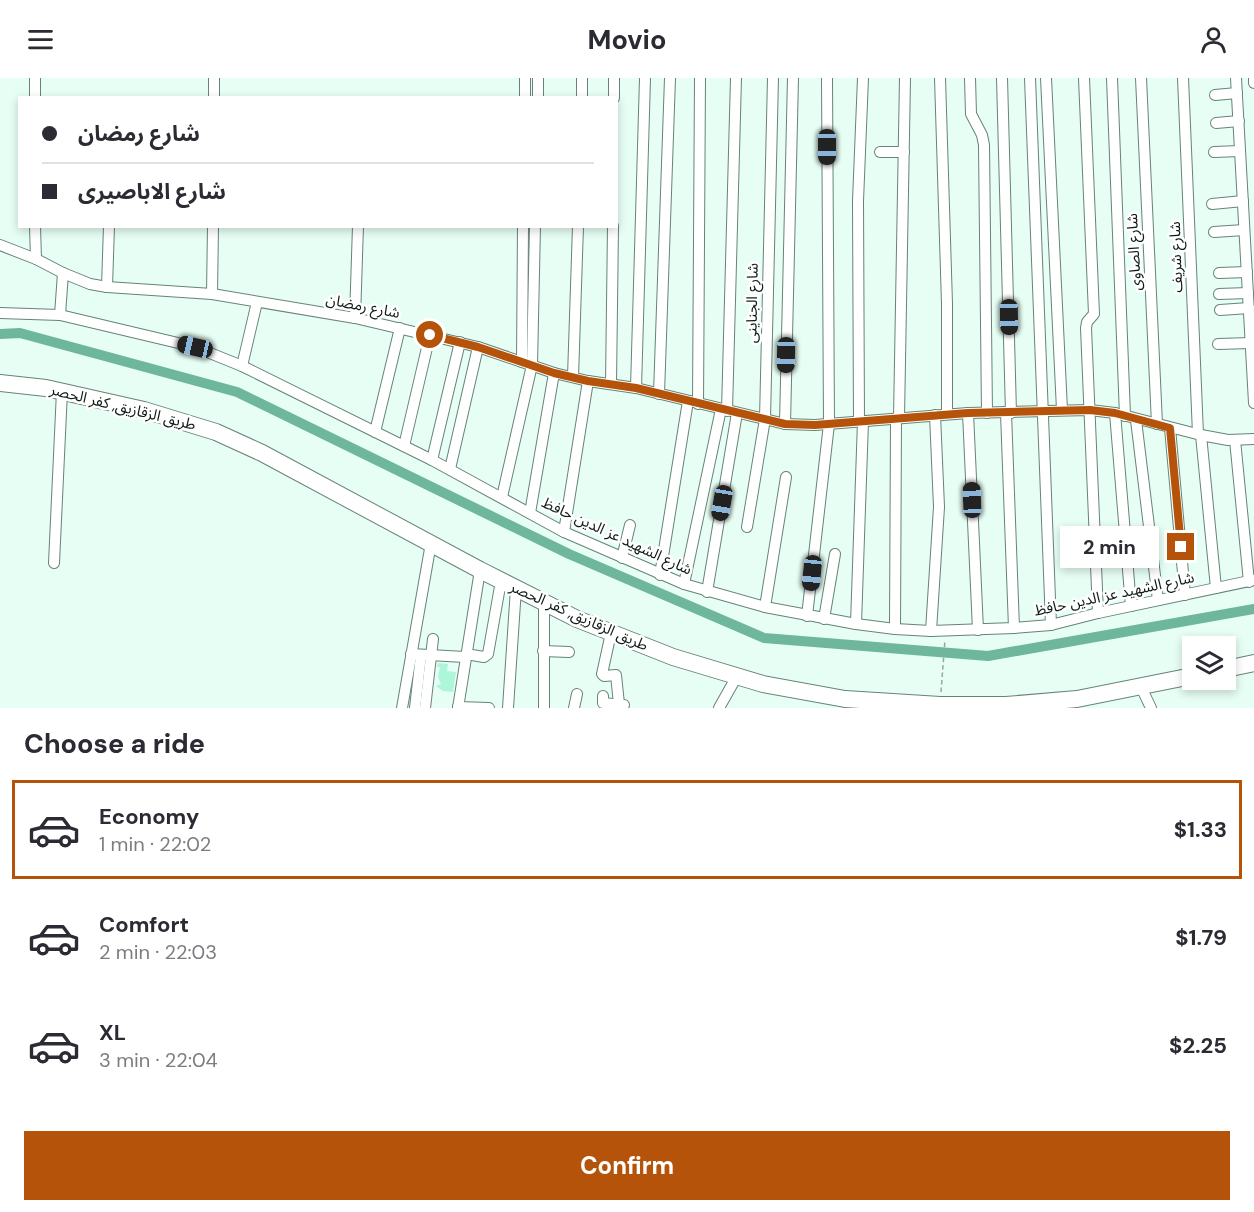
<!DOCTYPE html>
<html lang="en">
<head>
<meta charset="utf-8">
<style>
  body { margin:0; font-family:"DM Sans","Noto Sans Arabic",sans-serif; background:#f2f2f3; color:#2b2b33; height:100vh; display:flex; flex-direction:column; font-size:22px; white-space:nowrap }
  * { box-sizing:border-box; margin:0 }
  p { font-size:20px; color:#7c7c81 }
  .icon { flex:none; width:33px; height:33px; fill:none; stroke:currentColor; stroke-width:2; stroke-linecap:round; stroke-linejoin:round }
  .map { position:relative; height:630px; overflow:hidden }
  .sheet { display:flex; flex-direction:column; background:#fff; flex:1 }
  .sheet>* { flex:none }
  .hud { position:absolute; left:18px; top:18px; width:600px; height:132px; border-radius:0px; box-shadow:0 3px 9px #0003; display:grid; align-content:center; height:132px; padding:0 24px; background:#fff }
  .tools { position:absolute; left:1182px; top:558px; display:grid; gap:12px }
  .tools a { display:grid; place-items:center; width:54px; height:54px; border-radius:0px; background:#fff; box-shadow:0 3px 9px #0003; font-size:30px }
  .end { position:absolute; width:27px; height:27px; margin:-14px; border:8px solid #b45309; background:#fff; box-shadow:0 0 0 3px #fff }
  .from { border-radius:50% }
  .bubble { position:absolute; height:42px; border-radius:0px; background:#fff; box-shadow:0 3px 9px #0003; font-size:20px; font-weight:700; line-height:42px; text-align:center }
  .car { position:absolute; width:18px; height:36px; margin:-18px -9px; border-radius:8px; box-shadow:0 0 4px 2px #0007; background:linear-gradient(#222 24%,#8ab4d8 0 40%,#222 0 76%,#8ab4d8 0 86%,#222 0) }
  .hud b { display:flex; align-items:center; gap:21px; height:57px; font-size:22px }
  .hud b+b { border-top:2px solid #e1e1e2 }
  .hud i { width:15px; height:15px; background:#2b2b33 }
  ul { padding:0; list-style:none }
  li { display:flex; align-items:center; gap:18px; height:99px; margin:0 12px 9px; padding:0 12px; border:3px solid transparent; border-radius:0px }
  li div { flex:1 }
  li b { display:block; font-size:22px }
  li em { font-style:normal; font-weight:700 }
  li.on { border-color:#b45309 }
  li>.icon { width:54px; height:54px; stroke-width:1.5 }
  h2 { padding:0 24px; font-size:27px; line-height:72px }
  .button { display:flex; gap:12px; margin-top:auto; padding:12px 24px }
  .button a { flex:1; height:69px; border-radius:0px; background:#b45309; color:#fff; font-size:24px; font-weight:700; line-height:69px; text-align:center }
  header { display:flex; justify-content:space-between; align-items:center; height:78px; padding:0 24px; background:#fff; font-size:27px; font-weight:700 }
  .map>svg:first-child { display:block }
</style>
</head>
<body>
<header><svg class="icon" aria-label="menu" viewBox="0 0 24 24"><path d="M4 6h16M4 12h16M4 18h16"/></svg>Movio<svg class="icon" aria-label="person" viewBox="0 0 24 24"><circle cx="12" cy="8" r="4"/><path d="M4 21q1-7 8-7t8 7"/></svg></header>
<div class="map">
<svg width="1254" height="630" viewBox="0 0 1254 630">
  <rect width="100%" height="100%" fill="#e6fef4"/>
  <g fill="none" stroke-linecap="round" stroke-linejoin="round">
    <polyline stroke="#6eb69c" stroke-width="10" points="0,256 20,255 237,314 569,476 764,560 988,578 1254,531"/>
  </g>
  <polygon fill="#adf6da" points="438,585 448,586 447,593 456,594 453,614 443,613 436,608 441,606 438,599 440,589 437,589"/>
  <g fill="none" stroke-linecap="round" stroke-linejoin="round">
    <g stroke="#678378" stroke-width="12">
      <g id="street">
        <polyline points="35,0 35,20"/>
        <polyline points="940,0 947,226 947,336"/>
        <polyline points="970,0 971,36 982,57 984,67 987,335"/>
        <polyline points="1002,0 1011,335"/>
        <polyline points="1030,0 1051,547"/>
        <polyline points="1046,0 1062,332"/>
        <polyline points="1084,0 1094,236 1087,244 1086,250 1098,535"/>
        <polyline points="1112,0 1125,338"/>
        <polyline points="1141,0 1157,346"/>
        <polyline points="1183,0 1198,356"/>
        <polyline points="1236,0 1254,325"/>
        <polyline points="1254,0 1254,5"/>
        <polyline points="1215,17 1237,15"/>
        <polyline points="214,20 214,0"/>
        <polyline points="525,20 525,0"/>
        <polyline points="538,20 538,0"/>
        <polyline points="582,20 582,0"/>
        <polyline points="614,20 614,0"/>
        <polyline points="1216,45 1239,43"/>
        <polyline points="880,74 904,74"/>
        <polyline points="1214,74 1240,73"/>
        <polyline points="1212,126 1243,123"/>
        <polyline points="35,148 36,181"/>
        <polyline points="1214,154 1244,152"/>
        <polyline points="0,167 36,181 63,195 90,206 107,209 212,216 355,240 478,269 554,295 588,303 636,310 785,346 815,347 968,335 1090,332 1115,335 1201,357 1228,362 1254,361"/>
        <polyline points="1219,195 1247,194"/>
        <polyline points="107,209 109,148"/>
        <polyline points="212,216 213,148"/>
        <polyline points="1219,216 1248,215"/>
        <polyline points="1220,232 1249,230"/>
        <polyline points="0,235 60,237 195,269 242,288 432,382 564,454 684,506 765,529 856,546 895,551 931,553 1014,550 1051,547 1098,535 1254,502"/>
        <polyline points="60,237 63,195"/>
        <polyline points="355,240 358,148"/>
        <polyline points="1218,266 1251,265"/>
        <polyline points="522,284 523,148"/>
        <polyline points="242,288 257,224"/>
        <polyline points="573,299 578,148"/>
        <polyline points="611,306 613,148"/>
        <polyline points="636,310 645,0"/>
        <polyline points="659,316 670,0"/>
        <polyline points="698,326 700,0"/>
        <polyline points="727,333 736,0"/>
        <polyline points="968,335 978,552"/>
        <polyline points="1006,335 1014,550"/>
        <polyline points="1115,335 1131,528"/>
        <polyline points="899,340 905,0"/>
        <polyline points="1136,342 1158,522"/>
        <polyline points="859,343 858,123 863,0"/>
        <polyline points="785,346 793,0"/>
        <polyline points="1170,350 1185,517"/>
        <polyline points="375,354 400,250"/>
        <polyline points="1201,357 1216,510"/>
        <polyline points="1235,362 1249,504"/>
        <polyline points="404,368 430,257"/>
        <polyline points="432,382 460,264"/>
        <polyline points="450,391 478,269"/>
        <polyline points="502,419 532,287 535,148"/>
        <polyline points="530,435 554,295"/>
        <polyline points="747,449 765,341 773,0"/>
        <polyline points="564,454 588,303"/>
        <polyline points="622,480 630,447"/>
        <polyline points="54,485 62,313"/>
        <polyline points="660,497 688,323"/>
        <polyline points="684,506 721,331"/>
        <polyline points="707,514 737,335"/>
        <polyline points="765,529 786,399"/>
        <polyline points="807,538 829,346 827,0"/>
        <polyline points="824,541 835,476"/>
        <polyline points="856,546 863,343"/>
        <polyline points="895,551 896,340"/>
        <polyline points="931,553 939,429 935,337"/>
        <polyline points="611,555 602,596 604,598 616,597 619,626"/>
        <polyline points="543,573 569,574"/>
        <polyline points="411,576 465,579"/>
        <polyline points="466,576 484,579 488,576 501,503"/>
        <polyline points="1141,609 1151,630"/>
        <polyline points="603,618 603,625 624,627"/>
        <polyline points="458,629 489,630"/>
        <polyline points="402,630 431,465"/>
        <polyline points="415,630 421,577"/>
        <polyline points="425,630 433,561"/>
        <polyline points="458,630 480,492"/>
        <polyline points="508,630 516,510"/>
        <polyline points="544,630 544,525"/>
        <polyline points="574,630 577,616"/>
        <polyline points="719,630 737,598"/>
      </g>
    </g>
    <g stroke="#678378" stroke-width="18">
      <g id="secondary">
        <polyline points="0,305 46,310 144,332 216,354 262,375 480,492 577,541 673,579 763,606 845,621 940,627 1006,627 1077,621 1192,598"/>
        <polyline points="1226,591 1254,585"/>
      </g>
    </g>
    <polyline stroke="#94a79f" stroke-width="1.5" stroke-dasharray="4.5 3" stroke-linecap="butt" points="941,614 945,562"/>
    <use href="#street" stroke="#fff" stroke-width="10"/>
    <use href="#secondary" stroke="#fff" stroke-width="16"/>
  </g>
  <g fill="none" stroke-linecap="round" stroke-linejoin="round">
    <polyline stroke="#b45309" stroke-width="8" points="430,257 478,269 554,295 588,303 636,310 785,346 815,347 968,335 1090,332 1115,335 1170,350 1181,469"/>
  </g>
  <g text-anchor="middle" stroke-width="5" stroke-linejoin="round" paint-order="stroke">
    <g font-size="15" fill="#0e1a15" stroke="#fff">
      <text transform="translate(1134 174) rotate(-93)" y="5">شارع الصاوى</text>
      <text transform="translate(1176 179) rotate(-92)" y="5">شارع شريف</text>
      <text transform="translate(752 225) rotate(-89)" y="5">شارع الجناينى</text>
      <text transform="translate(363 228) rotate(11)" y="5">شارع رمضان</text>
      <text transform="translate(123 329) rotate(14)" y="5">طريق الزقازيق, كفر الحصر</text>
      <text transform="translate(617 458) rotate(25)" y="5">شارع الشهيد عز الدين حافظ</text>
      <text transform="translate(1114 516) rotate(-12)" y="5">شارع الشهيد عز الدين حافظ</text>
      <text transform="translate(579 538) rotate(24)" y="5">طريق الزقازيق, كفر الحصر</text>
    </g>
  </g>
</svg>
<div class="tools">
<a><svg class="icon" aria-label="layers" viewBox="0 0 24 24"><path d="M12 4l9 5-9 5-9-5zM3 14l9 5 9-5"/></svg></a>
</div>
<i class="end from" style="left:430px;top:257px"></i>
<i class="end" style="left:1181px;top:469px"></i>
<div class="bubble" style="left:1060px;top:448px;width:99px">2 min</div>
<i class="car" style="left:827px;top:69px;rotate:180deg"></i>
<i class="car" style="left:1009px;top:239px;rotate:179deg"></i>
<i class="car" style="left:195px;top:269px;rotate:283deg"></i>
<i class="car" style="left:786px;top:277px;rotate:181deg"></i>
<i class="car" style="left:972px;top:422px;rotate:358deg"></i>
<i class="car" style="left:722px;top:425px;rotate:190deg"></i>
<i class="car" style="left:812px;top:495px;rotate:186deg"></i>
<div class="hud">
<b><i class="from"></i>شارع رمضان</b>
<b><i></i>شارع الاباصيرى</b>
</div>
</div>
<section class="sheet">
<h2>Choose a ride</h2>
<ul>
<li class="on"><svg class="icon" aria-label="car" viewBox="0 0 24 24"><path d="M5 17H2v-5l4-1 3-4h7l3 4 3 1v5h-3M9 17h6M6 11h13"/><circle cx="7" cy="17" r="2"/><circle cx="17" cy="17" r="2"/></svg><div><b>Economy</b><p>1 min · 22:02</p></div><em>$1.33</em></li>
<li><svg class="icon" aria-label="car" viewBox="0 0 24 24"><path d="M5 17H2v-5l4-1 3-4h7l3 4 3 1v5h-3M9 17h6M6 11h13"/><circle cx="7" cy="17" r="2"/><circle cx="17" cy="17" r="2"/></svg><div><b>Comfort</b><p>2 min · 22:03</p></div><em>$1.79</em></li>
<li><svg class="icon" aria-label="car" viewBox="0 0 24 24"><path d="M5 17H2v-5l4-1 3-4h7l3 4 3 1v5h-3M9 17h6M6 11h13"/><circle cx="7" cy="17" r="2"/><circle cx="17" cy="17" r="2"/></svg><div><b>XL</b><p>3 min · 22:04</p></div><em>$2.25</em></li>
</ul>
<div class="button"><a>Confirm</a></div>
</section>
</body>
</html>
